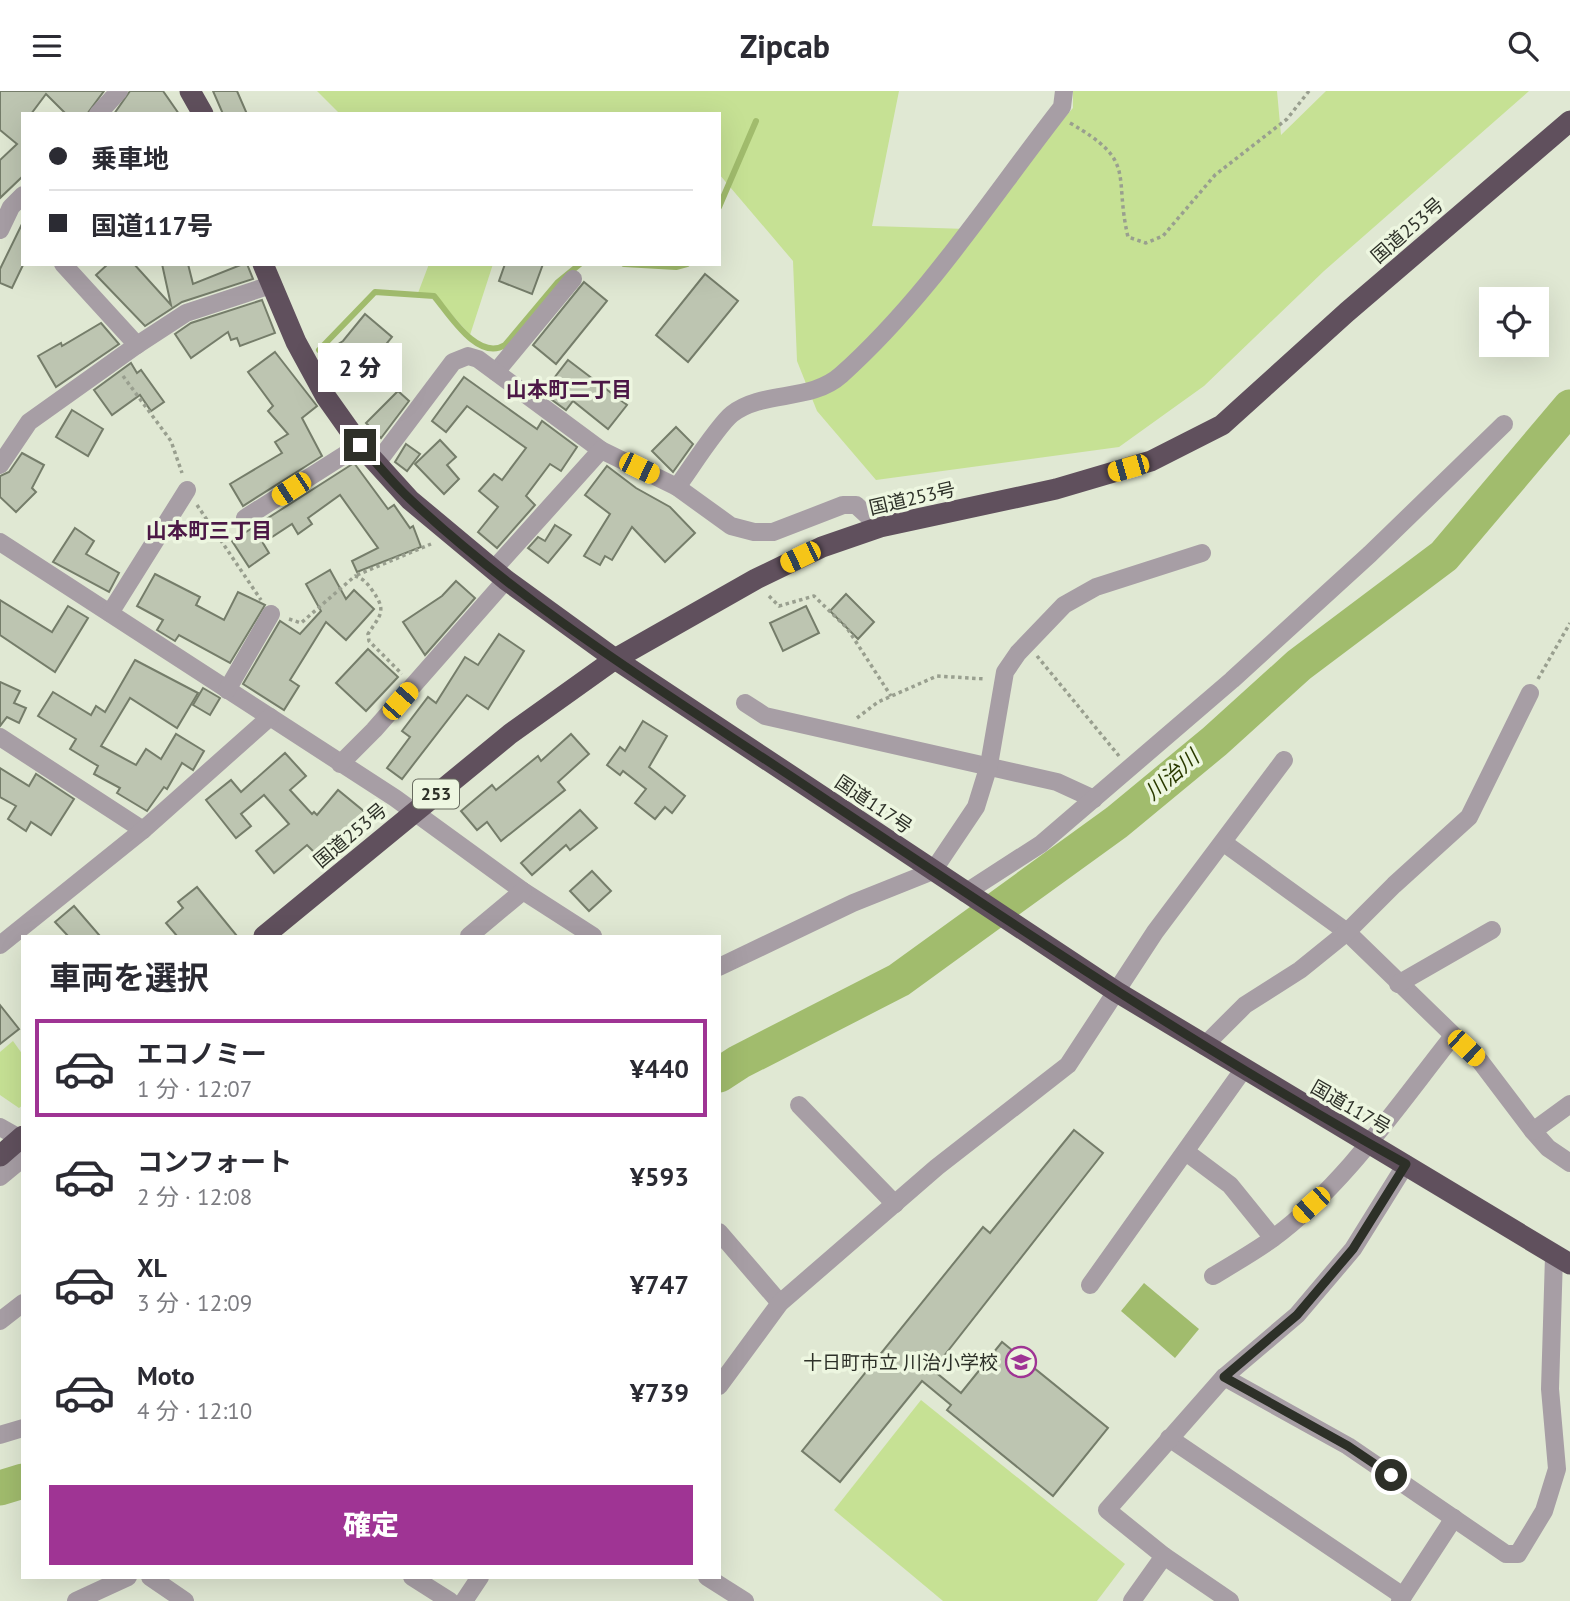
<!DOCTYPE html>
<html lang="ja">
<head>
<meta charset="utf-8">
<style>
  body { margin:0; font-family:"PT Sans","Noto Sans JP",sans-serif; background:#f2f2f3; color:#2b2b33; height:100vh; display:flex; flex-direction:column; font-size:26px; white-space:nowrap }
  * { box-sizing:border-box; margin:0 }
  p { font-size:23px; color:#7c7c81 }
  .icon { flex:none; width:38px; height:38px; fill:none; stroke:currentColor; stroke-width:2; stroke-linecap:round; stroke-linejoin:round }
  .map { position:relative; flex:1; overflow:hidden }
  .drawer { position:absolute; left:21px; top:844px; width:700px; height:644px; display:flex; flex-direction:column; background:#fff; border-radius:0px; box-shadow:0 7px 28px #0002 }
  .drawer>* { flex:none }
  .guide { position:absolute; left:21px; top:21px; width:700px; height:154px; border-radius:0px; box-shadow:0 7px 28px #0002; display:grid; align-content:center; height:154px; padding:0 28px; background:#fff }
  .buttons { position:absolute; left:1479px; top:196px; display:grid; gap:14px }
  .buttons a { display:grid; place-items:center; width:70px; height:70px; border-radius:0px; background:#fff; box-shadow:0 7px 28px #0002; font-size:35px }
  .end { position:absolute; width:32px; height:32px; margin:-16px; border:9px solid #2d3028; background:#fff; box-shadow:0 0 0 4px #fff }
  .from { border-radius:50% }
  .bubble { position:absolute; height:49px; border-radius:0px; background:#fff; box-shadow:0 7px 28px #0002; font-size:23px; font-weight:800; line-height:49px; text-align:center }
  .car { position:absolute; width:21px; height:42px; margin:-21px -10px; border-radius:9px; box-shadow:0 0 5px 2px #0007; background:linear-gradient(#f5c518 24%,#345 0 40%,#f5c518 0 76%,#345 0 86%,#f5c518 0) }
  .guide b { display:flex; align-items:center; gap:24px; height:66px; font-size:26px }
  .guide b+b { border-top:2px solid #e1e1e2 }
  .guide i { width:18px; height:18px; background:#2b2b33 }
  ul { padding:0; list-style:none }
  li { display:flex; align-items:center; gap:21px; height:98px; margin:0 14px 10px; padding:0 14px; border:4px solid transparent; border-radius:0px }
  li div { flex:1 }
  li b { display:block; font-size:26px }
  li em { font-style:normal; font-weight:800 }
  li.active { border-color:#9f3494 }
  li>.icon { width:63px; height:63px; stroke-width:1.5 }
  h2 { padding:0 28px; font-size:32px; line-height:84px }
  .action { display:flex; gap:14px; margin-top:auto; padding:14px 28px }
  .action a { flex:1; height:80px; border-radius:0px; background:#9f3494; color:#fff; font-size:28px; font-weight:800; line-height:80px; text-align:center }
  header { display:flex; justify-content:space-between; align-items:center; height:91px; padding:0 28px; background:#fff; font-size:32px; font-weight:800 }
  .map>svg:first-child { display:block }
</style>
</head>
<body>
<header><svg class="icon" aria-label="menu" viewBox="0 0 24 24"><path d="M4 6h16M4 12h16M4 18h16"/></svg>Zipcab<svg class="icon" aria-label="search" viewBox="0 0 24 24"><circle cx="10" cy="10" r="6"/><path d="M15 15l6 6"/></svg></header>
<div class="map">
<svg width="1570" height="1510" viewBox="0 0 1570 1510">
  <rect width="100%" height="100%" fill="#e0e8d3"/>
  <g fill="#c6e194">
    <polygon points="317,0 899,0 872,135 967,138 1073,17 1073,0 1277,0 1281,44 1326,0 1529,0 1324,180 1204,295 1119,356 876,389 817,320 797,270 793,170 719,83 719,23 340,23"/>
    <polygon points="429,173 493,173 470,244 433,202 418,202"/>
    <polygon points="13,950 23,964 23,1014 19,1017 0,1004 0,961"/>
    <polygon points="921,1309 1125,1473 1097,1510 943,1510 834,1419"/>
  </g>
  <polygon fill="#a1bc6d" points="1144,1192 1199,1238 1175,1267 1121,1220"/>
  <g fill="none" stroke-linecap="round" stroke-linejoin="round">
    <g stroke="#a1bc6d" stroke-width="6">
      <polyline points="719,116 756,30"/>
      <polyline points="624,173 676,176 687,173"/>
      <path d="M319,259L375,201L434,205C449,223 478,271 505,254L558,191L580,173"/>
    </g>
    <g stroke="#a1bc6d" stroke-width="35">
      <polyline points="719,984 739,971 899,889 1117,731 1215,650 1299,574 1444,465 1570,316"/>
      <polyline points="0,1397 23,1390"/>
    </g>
  </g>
  <g fill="#bdc5b1" stroke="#757d6a" stroke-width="2">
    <polygon points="0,0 104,0 87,23 66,23 46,3 31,23 23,23 23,85 0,107 0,69 17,53 0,39"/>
    <polygon points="130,0 163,0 179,23 114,23"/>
    <polygon points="213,0 237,0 247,23 223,23"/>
    <polygon points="23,131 23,174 12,197 0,192 0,178"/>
    <polygon points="108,173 134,173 171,214 162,173 188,173 193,193 243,173 247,173 253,188 182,211 145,235 96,184"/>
    <polygon points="505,173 543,173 532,203 499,190"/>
    <polygon points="705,183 738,210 688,271 656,244"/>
    <polygon points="584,191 607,210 556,273 533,254"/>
    <polygon points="262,209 275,242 240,255 237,247 231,249 228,241 191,267 175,243 191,232"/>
    <polygon points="365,223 392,246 362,283 364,285 344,298 322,263 343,250"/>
    <polygon points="101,232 119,253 56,296 38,265 61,252 62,255"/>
    <polygon points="275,261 317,315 302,327 322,365 243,415 230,393 282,362 275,351 288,343 268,320 273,315 248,281"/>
    <polygon points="568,269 627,314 608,338 573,310 566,319 548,306 556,295 551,291"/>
    <polygon points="131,272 137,282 141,279 164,311 151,320 140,304 112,324 94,299"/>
    <polygon points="464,286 527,331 537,338 542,330 577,356 561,380 550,373 526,405 535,414 497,457 478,441 498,416 479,400 494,383 502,389 526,357 467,315 446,341 432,330"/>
    <polygon points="398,300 409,310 381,347 366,332"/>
    <polygon points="72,319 103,338 88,365 56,346"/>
    <polygon points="676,336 693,353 673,381 652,360"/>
    <polygon points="440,349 456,366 447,374 459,388 444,403 415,373"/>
    <polygon points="406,353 420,363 407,380 395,371"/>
    <polygon points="22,362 44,374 32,397 36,401 16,421 0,406 0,385 9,381"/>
    <polygon points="354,372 388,418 394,414 410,437 413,435 421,456 357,481 352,470 378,457 340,404 308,427 312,433 298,443 292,433 263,452 269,462 249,476 232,450"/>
    <polygon points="607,375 636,397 670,416 695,442 665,471 632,436 612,469 605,465 600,474 584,465 610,423 585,404"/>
    <polygon points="555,434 571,444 548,472 528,457 538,446 545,450"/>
    <polygon points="75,437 94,450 86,463 119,482 109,501 53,471"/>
    <polygon points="330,479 346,508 354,499 374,518 346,549 326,531 290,589 299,595 284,619 243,593 280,530 300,543 321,520 306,493"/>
    <polygon points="155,483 200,506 196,514 224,529 238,501 265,514 230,572 179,544 175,550 157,539 163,529 137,515"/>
    <polygon points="456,490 475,507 425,564 403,531 442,505"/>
    <polygon points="846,503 874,531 858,548 830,520"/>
    <polygon points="0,509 52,541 68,515 88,527 55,581 0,544"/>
    <polygon points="806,515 819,542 783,560 770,532"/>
    <polygon points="499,543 524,560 488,618 467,604 402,688 387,677 410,646 402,640 428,606 436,612 465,566 478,574"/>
    <polygon points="368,558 398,586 366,620 336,592"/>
    <polygon points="135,569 198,602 177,637 130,607 101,655 136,674 146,658 161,668 176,643 204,660 193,679 182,672 167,698 164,696 147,720 117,702 120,697 94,683 98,675 70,658 76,648 38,625 53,601 91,624 96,615 105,621"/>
    <polygon points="0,591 20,600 14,612 26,617 19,632 7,626 0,635"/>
    <polygon points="203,597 220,607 210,624 193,614"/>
    <polygon points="643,630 667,645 649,676 685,705 672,722 665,716 655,728 635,712 646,698 623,680 620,684 607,674 620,656 625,660"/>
    <polygon points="571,643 589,663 558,691 565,699 501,750 487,731 477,739 461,720 492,694 496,699 538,665 541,670"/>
    <polygon points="285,662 306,685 290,699 312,723 314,721 317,724 338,699 366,722 349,742 345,738 318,765 307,754 274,782 256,760 289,733 264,704 241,723 251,735 236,747 206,709 231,689 241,701"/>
    <polygon points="0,677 29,695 36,683 74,708 51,744 31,731 26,740 8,728 16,715 0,706"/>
    <polygon points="580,719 597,737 570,759 566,754 532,784 521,772"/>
    <polygon points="592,780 611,800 589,820 570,800"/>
    <polygon points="197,796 237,845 177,845 166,832 183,817 178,811"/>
    <polygon points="74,815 100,845 68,845 55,831"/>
    <polygon points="0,914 19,938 0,953"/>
    <polygon points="1074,1039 1103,1062 933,1279 961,1302 1002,1251 1108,1337 1053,1405 947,1319 951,1314 922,1290 840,1391 802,1360 983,1136 990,1142"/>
  </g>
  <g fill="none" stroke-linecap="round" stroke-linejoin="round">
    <g stroke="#999f8f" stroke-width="3.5" stroke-dasharray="3.5 3.5" stroke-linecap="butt">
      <path d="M1070,32C1138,71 1113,82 1128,146L1146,152L1163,145L1215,84L1287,28L1309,0"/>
      <polyline points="123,285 171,350 182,382"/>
      <polyline points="197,414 261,509"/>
      <polyline points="357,484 431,453"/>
      <polyline points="769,505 779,515 814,505 847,537 891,605"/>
      <path d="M289,528L301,532L355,485C364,488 367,492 372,499C387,520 381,523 368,543L369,550L402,583"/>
      <polyline points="1037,565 1119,665"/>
      <polyline points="1538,588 1570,532"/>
      <polyline points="857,627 878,611 937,585 985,588"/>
    </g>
    <g stroke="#a79ea5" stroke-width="18">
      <polyline points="98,23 119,0"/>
      <polyline points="0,139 11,116 23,104"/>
      <polyline points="63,173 137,254"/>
      <polyline points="496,281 573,188"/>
      <polyline points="377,372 453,271 468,265 478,268 601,359"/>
      <polyline points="0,374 29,331 137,254 186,222 271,194"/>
      <path d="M677,396C689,380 718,334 732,323C763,299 811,311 841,284C928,206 990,108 1062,16L1064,0"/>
      <polyline points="245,427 360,354"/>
      <polyline points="0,451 395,707 523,800 593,845"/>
      <polyline points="493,479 601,359 677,396 731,435 754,441 773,441 843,414 856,414 880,436"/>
      <polyline points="110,522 187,399"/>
      <polyline points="227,599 271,523"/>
      <polyline points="745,612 765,625 1057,691 1094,708"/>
      <polyline points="0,646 143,739"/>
      <polyline points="340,673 374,639 506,489"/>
      <polyline points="1224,752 1347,841 1480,970 1533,1040 1548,1057 1570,1072"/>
      <polyline points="965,802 1041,753 1232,589 1370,463 1504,333"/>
      <polyline points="469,845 523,800"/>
      <polyline points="0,854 143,739 270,626"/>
      <polyline points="719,876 853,812 933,780 976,716 989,674 1005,581 1018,562 1064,514 1096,496 1202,462"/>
      <polyline points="1398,893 1492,839"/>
      <polyline points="1204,955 1245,914 1300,879 1347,841 1394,794 1469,726 1530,602"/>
      <polyline points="799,1014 895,1113"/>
      <polyline points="0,1036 23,1049"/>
      <polyline points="1533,1040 1570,1013"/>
      <polyline points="1186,1061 1230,1094 1273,1147"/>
      <polyline points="0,1086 23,1067"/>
      <polyline points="719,1141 780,1212"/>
      <path d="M1213,1185C1233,1173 1254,1161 1272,1148C1343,1096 1399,1013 1453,945"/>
      <polyline points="1090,1194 1243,979"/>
      <polyline points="0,1230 23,1212"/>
      <polyline points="1224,1286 1348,1355 1506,1463 1518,1463 1544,1420 1557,1378 1550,1298 1554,1165"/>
      <polyline points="719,1295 780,1212 937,1076 1068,974 1155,841 1284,669"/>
      <polyline points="0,1344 23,1337"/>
      <polyline points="1169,1347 1403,1505"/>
      <polyline points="1164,1465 1107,1419 1224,1286 1297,1224 1353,1158 1406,1073"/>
      <polyline points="150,1486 185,1510"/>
      <polyline points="412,1486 450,1510"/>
      <polyline points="707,1486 745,1510"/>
      <polyline points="76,1510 128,1486"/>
      <polyline points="464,1510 480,1486"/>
      <polyline points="1132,1510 1164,1465 1230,1510"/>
      <polyline points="1400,1510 1454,1427"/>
    </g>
    <g stroke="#60505d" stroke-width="21">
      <polyline points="190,0 203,23"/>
      <polyline points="263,173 296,251 326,306 360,354 410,409 506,489 615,568 1117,901 1570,1173"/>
      <polyline points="264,845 510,643 615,568 756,488 822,456 880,436 1056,398 1151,370 1222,334 1347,221 1570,30"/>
      <polyline points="0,1065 23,1045"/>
    </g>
  </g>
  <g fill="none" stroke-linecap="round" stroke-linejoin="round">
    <path stroke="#2d3028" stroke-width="9" d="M360,354C377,372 393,393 412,410C533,523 679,610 816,702C1009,831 1202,960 1406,1073L1353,1158L1297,1224L1224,1286L1348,1355L1391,1384"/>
  </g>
  <defs>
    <g id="school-ring" transform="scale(1.575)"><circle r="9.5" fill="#edf6e0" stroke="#9f3494" stroke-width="1.5"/><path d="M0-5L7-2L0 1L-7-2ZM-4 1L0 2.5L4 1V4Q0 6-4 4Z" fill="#9f3494"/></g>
  </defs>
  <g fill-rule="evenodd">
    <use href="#school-ring" x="1021" y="1271"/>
  </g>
  <g text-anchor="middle" stroke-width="7" stroke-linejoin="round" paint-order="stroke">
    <rect fill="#edf6e0" stroke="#676b5f" stroke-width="2" x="413" y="688.5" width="46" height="29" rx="5"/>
    <g font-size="18" font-weight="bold" fill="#2d3028">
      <text x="436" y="709">253</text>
    </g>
    <g font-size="19" fill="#2d3028" stroke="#edf6e0">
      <text transform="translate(1407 139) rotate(-41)" y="7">国道253号</text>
      <text transform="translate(912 407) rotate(-13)" y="7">国道253号</text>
      <text transform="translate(874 713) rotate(34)" y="7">国道117号</text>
      <text transform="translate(350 744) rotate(-40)" y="7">国道253号</text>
      <text transform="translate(1351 1016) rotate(30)" y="7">国道117号</text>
    </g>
    <g font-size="19" fill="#2d3028" stroke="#edf6e0" text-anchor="end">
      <text x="998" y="1278">十日町市立 川治小学校</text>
    </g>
    <g font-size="21" font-weight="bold" fill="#4c1846" stroke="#edf6e0">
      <text x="569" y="306">山本町二丁目</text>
      <text x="209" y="447">山本町三丁目</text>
    </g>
    <g font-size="21" font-style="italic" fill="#2b3b00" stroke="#edf6e0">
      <text transform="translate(1172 684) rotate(-41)" y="7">川治川</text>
    </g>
  </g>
</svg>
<div class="buttons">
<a><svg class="icon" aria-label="locate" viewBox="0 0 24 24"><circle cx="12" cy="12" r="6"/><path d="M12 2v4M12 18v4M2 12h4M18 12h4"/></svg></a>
</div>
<i class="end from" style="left:1391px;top:1384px"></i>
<i class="end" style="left:360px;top:354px"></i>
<div class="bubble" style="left:318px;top:252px;width:84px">2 分</div>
<i class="car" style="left:639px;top:377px;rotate:116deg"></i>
<i class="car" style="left:1128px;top:377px;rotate:254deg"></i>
<i class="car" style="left:291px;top:398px;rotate:237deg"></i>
<i class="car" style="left:800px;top:466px;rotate:244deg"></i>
<i class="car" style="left:400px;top:610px;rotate:41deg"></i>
<i class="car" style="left:1466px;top:957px;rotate:133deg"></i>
<i class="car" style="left:1311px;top:1114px;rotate:228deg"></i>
<div class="guide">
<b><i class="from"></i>乗車地</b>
<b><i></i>国道117号</b>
</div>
<section class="drawer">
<h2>車両を選択</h2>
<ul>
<li class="active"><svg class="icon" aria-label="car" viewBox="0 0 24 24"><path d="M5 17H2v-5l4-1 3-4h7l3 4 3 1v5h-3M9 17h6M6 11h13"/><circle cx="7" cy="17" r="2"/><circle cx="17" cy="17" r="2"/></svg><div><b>エコノミー</b><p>1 分 · 12:07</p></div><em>¥440</em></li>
<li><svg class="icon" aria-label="car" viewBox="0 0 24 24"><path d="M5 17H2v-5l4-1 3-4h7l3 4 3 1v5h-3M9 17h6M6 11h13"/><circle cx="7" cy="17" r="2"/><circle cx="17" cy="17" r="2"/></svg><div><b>コンフォート</b><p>2 分 · 12:08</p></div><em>¥593</em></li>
<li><svg class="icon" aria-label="car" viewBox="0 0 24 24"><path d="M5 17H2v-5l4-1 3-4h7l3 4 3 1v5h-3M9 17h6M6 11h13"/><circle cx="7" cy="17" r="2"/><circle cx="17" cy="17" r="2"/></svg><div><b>XL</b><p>3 分 · 12:09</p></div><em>¥747</em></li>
<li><svg class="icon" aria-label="car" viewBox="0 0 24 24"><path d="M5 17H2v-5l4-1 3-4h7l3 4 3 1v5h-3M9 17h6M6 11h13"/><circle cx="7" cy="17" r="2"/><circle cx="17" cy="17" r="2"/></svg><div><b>Moto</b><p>4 分 · 12:10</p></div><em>¥739</em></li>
</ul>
<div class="action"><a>確定</a></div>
</section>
</div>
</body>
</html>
